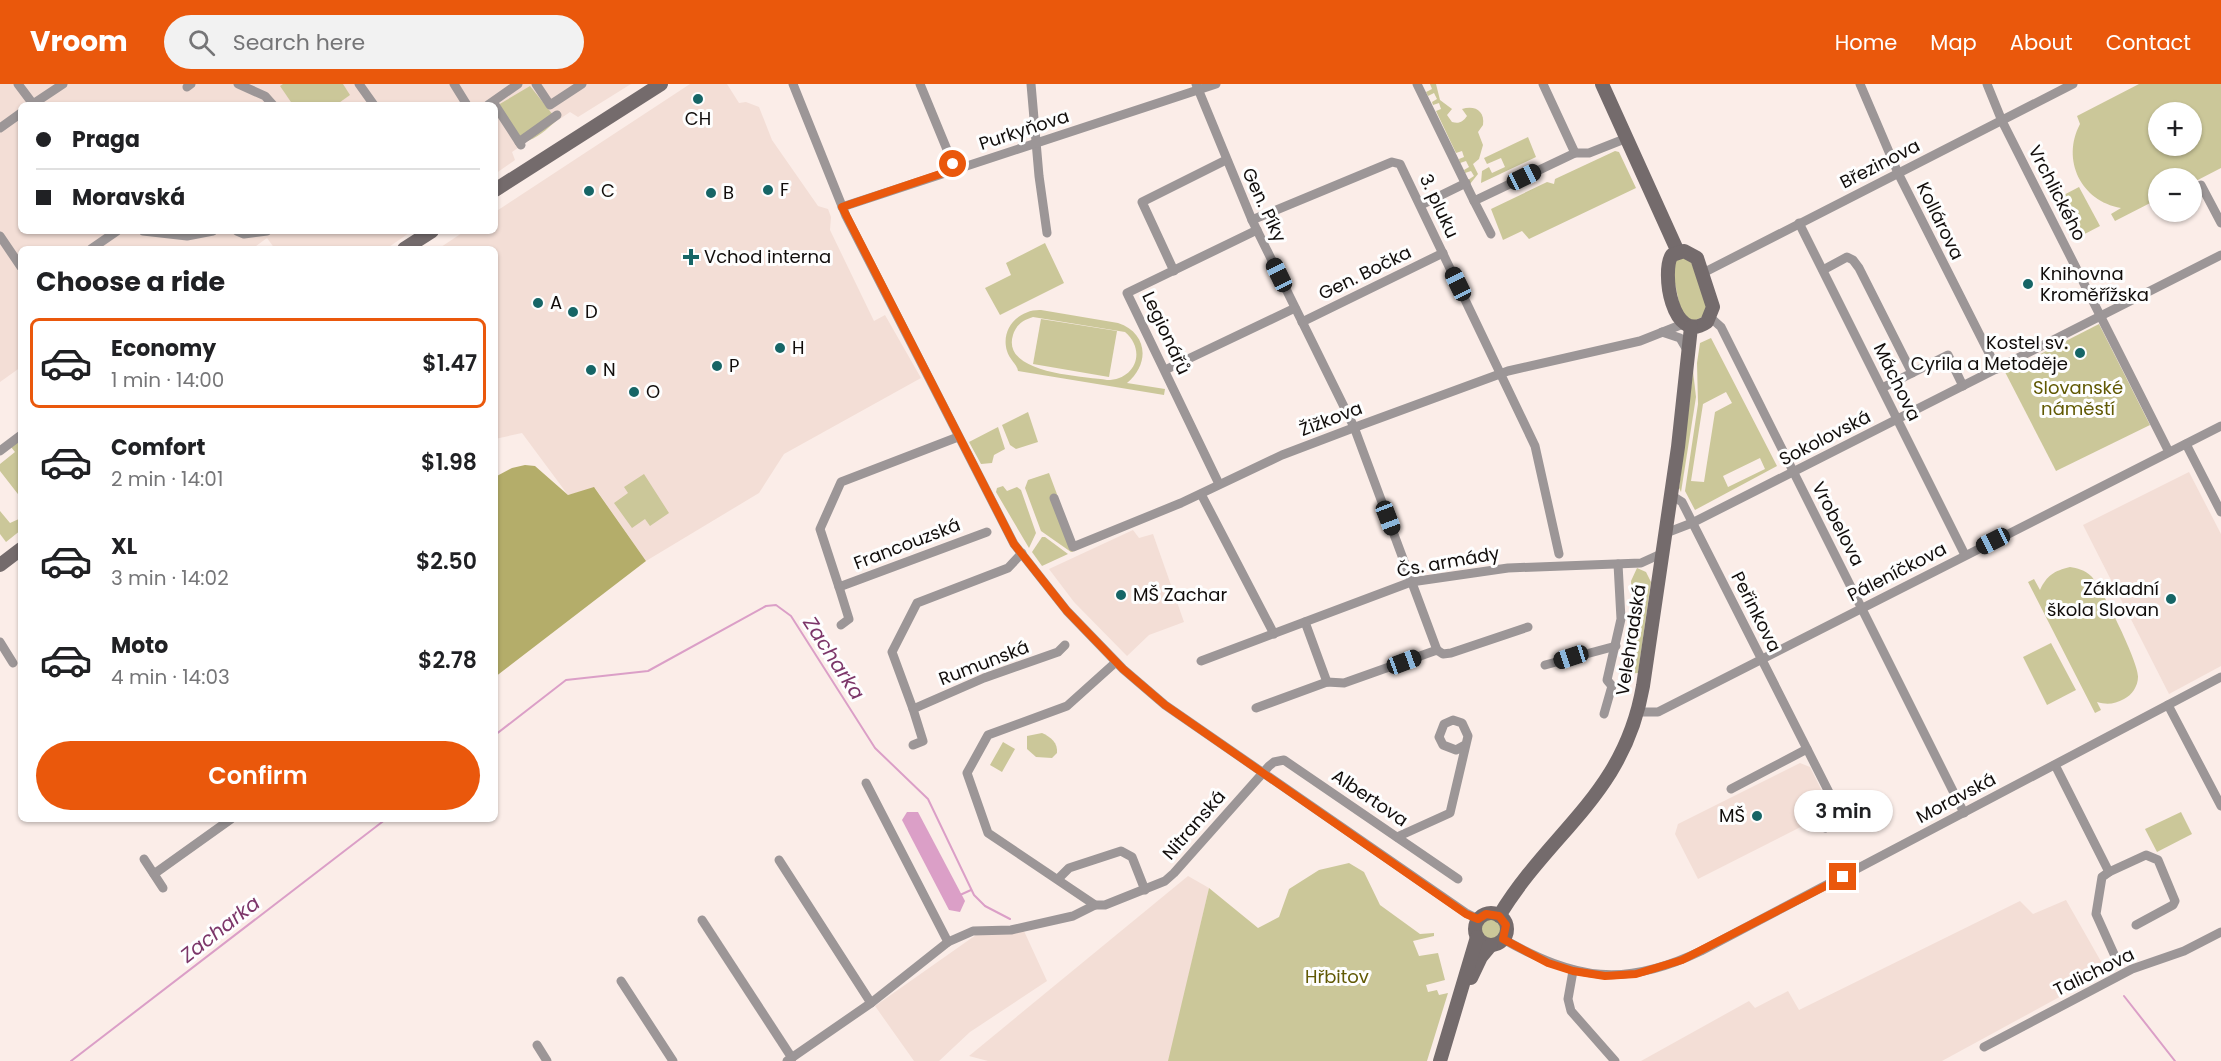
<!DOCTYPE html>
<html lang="en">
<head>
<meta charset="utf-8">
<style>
  body { margin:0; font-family:Poppins,sans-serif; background:#f2f2f2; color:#202124; height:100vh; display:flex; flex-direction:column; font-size:22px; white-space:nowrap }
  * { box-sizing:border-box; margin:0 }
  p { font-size:20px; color:#757577 }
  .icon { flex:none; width:33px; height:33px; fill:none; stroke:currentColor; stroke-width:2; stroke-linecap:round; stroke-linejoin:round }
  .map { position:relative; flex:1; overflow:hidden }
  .sheet { position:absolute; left:18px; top:162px; width:480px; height:576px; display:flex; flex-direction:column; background:#fff; border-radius:9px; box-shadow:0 2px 4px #0004 }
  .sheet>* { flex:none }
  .banner { position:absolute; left:18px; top:18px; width:480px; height:132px; border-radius:9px; box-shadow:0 2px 4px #0004; display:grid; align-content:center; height:132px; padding:0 18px; background:#fff }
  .controls { position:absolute; left:2148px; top:18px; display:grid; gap:12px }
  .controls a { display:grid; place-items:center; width:54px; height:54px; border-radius:50%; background:#fff; box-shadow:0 2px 4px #0004; font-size:30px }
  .end { position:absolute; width:27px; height:27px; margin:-14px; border:8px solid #ea580c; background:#fff; box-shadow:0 0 0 3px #fff }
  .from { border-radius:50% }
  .bubble { position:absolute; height:42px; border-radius:21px; background:#fff; box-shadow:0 2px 4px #0004; font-size:20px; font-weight:600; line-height:42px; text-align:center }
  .car { position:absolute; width:18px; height:36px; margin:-18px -9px; border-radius:8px; box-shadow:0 0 4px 2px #0007; background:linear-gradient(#222 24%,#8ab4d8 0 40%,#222 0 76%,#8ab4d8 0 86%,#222 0) }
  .banner b { display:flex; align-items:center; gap:21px; height:57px; font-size:22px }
  .banner b+b { border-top:2px solid #e0e0e0 }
  .banner i { width:15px; height:15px; background:#202124 }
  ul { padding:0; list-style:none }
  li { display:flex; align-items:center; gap:18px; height:90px; margin:0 12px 9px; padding:0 6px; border:3px solid transparent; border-radius:9px }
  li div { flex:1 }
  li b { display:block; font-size:22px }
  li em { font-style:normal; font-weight:600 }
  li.current { border-color:#ea580c }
  li>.icon { width:54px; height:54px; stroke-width:1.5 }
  h2 { padding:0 18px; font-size:27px; line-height:72px }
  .primary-button { display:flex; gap:12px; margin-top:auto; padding:12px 18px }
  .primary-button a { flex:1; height:69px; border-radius:36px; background:#ea580c; color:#fff; font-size:24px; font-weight:600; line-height:69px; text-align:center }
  header { display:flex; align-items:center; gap:36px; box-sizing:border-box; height:84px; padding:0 30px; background:#ea580c; color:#fff }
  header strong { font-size:28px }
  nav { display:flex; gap:33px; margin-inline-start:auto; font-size:21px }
  .search { width:420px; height:54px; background:#f2f2f2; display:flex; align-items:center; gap:15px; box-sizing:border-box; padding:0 21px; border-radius:33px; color:#757577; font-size:22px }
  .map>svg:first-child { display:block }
</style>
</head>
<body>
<header>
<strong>Vroom</strong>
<div class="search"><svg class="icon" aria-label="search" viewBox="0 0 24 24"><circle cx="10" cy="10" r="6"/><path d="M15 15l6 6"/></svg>Search here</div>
<nav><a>Home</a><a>Map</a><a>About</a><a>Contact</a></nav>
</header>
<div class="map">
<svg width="2221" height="977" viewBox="0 0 2221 977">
  <rect width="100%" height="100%" fill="#fbede8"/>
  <g fill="#f3ded6">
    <polygon points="0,0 631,0 578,33 570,28 512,68 515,76 495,90 495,21 21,21 21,147 412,147 386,165 275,165 267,154 252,165 21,165 21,283 0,298"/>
    <polygon points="690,0 727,0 739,19 746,18 759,23 772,56 818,122 828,125 831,133 830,146 874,237 885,231 921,294 784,370 759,409 646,477 595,404 568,411 522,349 495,355 495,165 438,165 465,147 495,147 495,128"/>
    <polygon points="2189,388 2221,450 2221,582 2169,610 2083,441"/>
    <polygon points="1133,446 1139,454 1153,450 1184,538 1149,551 1127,572 1074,518 1049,485"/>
    <polygon points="1800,679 1810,683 1832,727 1698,795 1675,750 1678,740"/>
    <polygon points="1188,792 1209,804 1169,977 988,977 969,972"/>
    <polygon points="2066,816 2103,881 2087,898 1942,977 1641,977 1749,917 1755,924 1788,907 1799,926 2020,817 2033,830"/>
    <polygon points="983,846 1024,847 1047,897 970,948 939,977 914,977 875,922"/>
  </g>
  <g fill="#cbc799" fill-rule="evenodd">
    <polygon points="283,0 343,0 350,11 336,21 293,21 280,2"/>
    <path d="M1430,0H1436L1440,16L1452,25L1447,31L1452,38C1459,40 1463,38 1467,32L1462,25C1475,21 1485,27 1483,41L1478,48L1483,61L1479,75L1473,80L1478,90L1470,100L1468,96L1474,92L1471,87L1465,89L1464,86L1469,83L1466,77L1460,79L1459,75L1464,73L1462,67L1456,69L1436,27L1441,25L1439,19L1433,21L1432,18L1437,15L1434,9L1428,12L1426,8L1432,5Z"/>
    <path d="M2139,0H2221V84L2192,99V94H2158V115L2115,137L2111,130L2121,124C2081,117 2061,76 2080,40L2077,32ZM2192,28V62H2158V28Z"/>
    <path d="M530,2L557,36C547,45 537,55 524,58L498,21Z"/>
    <polygon points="1528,53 1536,73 1481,99 1482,87 1489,83 1492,89 1505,83 1501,74 1487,80 1484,74"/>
    <polygon points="1615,67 1619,68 1636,104 1529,155 1522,147 1503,156 1491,125 1547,98 1554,100 1555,95"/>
    <polygon points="2079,103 2100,142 2077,154 2056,115"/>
    <polygon points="1045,159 1064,199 1000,231 985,204 1011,191 1006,179"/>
    <polygon points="1679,173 1690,175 1707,219 1706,231 1692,238 1681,228 1672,185 1673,178"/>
    <path d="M1041,226L1118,239C1148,249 1150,280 1127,299L1165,305L1164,311L1018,287C1017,280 1009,275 1007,267C1000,244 1020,225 1041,226ZM1033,233L1125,248C1147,267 1135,296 1107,296C1082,292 1001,290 1013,251C1016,241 1023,236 1033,233Z"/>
    <polygon points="1041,235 1117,247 1109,293 1033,280"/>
    <polygon points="2099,240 2150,341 2056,387 2005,288"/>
    <path d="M1711,254L1777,382L1695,426L1685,407L1698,320L1697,279L1700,259ZM1726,308L1732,319L1715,328L1704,398L1691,397L1703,320ZM1760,374L1765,385L1728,403L1723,392Z"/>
    <polygon points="1693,287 1696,313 1681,408 1679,404"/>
    <polygon points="1028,328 1038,358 1016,365 1010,361 1002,341"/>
    <polygon points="998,343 1005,365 994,371 992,379 981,380 969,358"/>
    <polygon points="21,356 21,414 0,387 0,380 15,368 11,363"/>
    <polygon points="1049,389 1058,413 1054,414 1073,468 1071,468 1041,447 1025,404 1028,396"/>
    <polygon points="644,390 669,429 650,442 645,435 632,444 614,419 628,409 624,403"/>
    <polygon points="1003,402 1007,407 1017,403 1021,406 1036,449 1029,464 996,408 997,404"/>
    <polygon points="0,427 10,439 21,434 21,446 6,458 0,450"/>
    <polygon points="1042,453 1045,453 1068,470 1042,482 1032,468"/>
    <path d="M2070,483C2077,484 2085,486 2091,492C2101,502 2139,579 2138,593C2138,602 2132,611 2124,615C2115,620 2107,621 2097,618L2101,626L2095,629L2028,498L2034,495L2040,506C2047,491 2054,487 2070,483Z"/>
    <polygon points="1637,484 1646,488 1651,498 1638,589 1625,590 1623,588 1633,541 1631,497"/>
    <polygon points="2051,559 2076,606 2047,621 2023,573"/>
    <path d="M1042,649C1051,653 1058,659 1057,669L1052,674L1036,673L1027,665V652Z"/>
    <polygon points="1003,658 1015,665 1002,688 990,681"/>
    <polygon points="2181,728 2192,750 2157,768 2145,745"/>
    <polygon points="1349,779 1364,788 1380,821 1420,850 1434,849 1434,852 1413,857 1419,872 1438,869 1445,896 1426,901 1428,908 1437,906 1439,911 1448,909 1427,977 1168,977 1209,804 1258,844 1279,833 1289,805 1319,786"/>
    <circle cx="1491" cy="845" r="11"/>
  </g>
  <polygon fill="#b4ad6a" points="525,381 535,382 568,411 594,403 646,477 495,593 495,393 512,384"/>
  <polygon fill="#db9fc7" points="907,728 918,728 965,817 960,828 949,826 902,736"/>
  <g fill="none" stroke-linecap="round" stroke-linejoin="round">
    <g stroke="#db9fc7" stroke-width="2">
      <polyline points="495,651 566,596 648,587 766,522 776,521 791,532 875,664 928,715 974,811 985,822 1010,835"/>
      <polyline points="960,811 971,806"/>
      <polyline points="2124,912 2175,977"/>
      <polyline points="71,977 386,735"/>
    </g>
    <g stroke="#9c9697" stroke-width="9">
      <polyline points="18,0 33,20 63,0"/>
      <polyline points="238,0 265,12 273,21"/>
      <polyline points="359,0 374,21"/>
      <polyline points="454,0 467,21"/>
      <polyline points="536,0 550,21 582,0"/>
      <polyline points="793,0 846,132 1014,460 1067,527 1123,585 1165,621 1466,829 1478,835"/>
      <polyline points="920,0 955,85"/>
      <polyline points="1031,0 1039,92 1047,149"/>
      <polyline points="1196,0 1252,136 1354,343 1437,566"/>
      <polyline points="1417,0 1474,117 1575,69 1543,0"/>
      <polyline points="1860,0 1898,89 1997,285"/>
      <polyline points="1987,0 2002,37 2169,368"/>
      <polyline points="187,3 191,0"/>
      <polyline points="488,21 518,0"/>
      <polyline points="495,21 521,61"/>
      <polyline points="0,44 21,29"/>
      <polyline points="519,58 557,31"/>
      <polyline points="1575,69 1589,69 1627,54"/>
      <polyline points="2201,101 2221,139"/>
      <polyline points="1474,117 1491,150"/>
      <polyline points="1421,121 1466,99"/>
      <polyline points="842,123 1216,0"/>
      <polyline points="1252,136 1392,78 1400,80 1535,362 1559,470"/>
      <polyline points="1799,139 1965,471"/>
      <polyline points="143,147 187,152 213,147"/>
      <polyline points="237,147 244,150 267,147"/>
      <polyline points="0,152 21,183"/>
      <polyline points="91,165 117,147"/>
      <polyline points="1823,186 1847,173 1853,176 1859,184 1912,289 1882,304"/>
      <polyline points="1174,187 1142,118 1226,76"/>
      <polyline points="1703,189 2073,0"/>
      <polyline points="1711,234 1721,243 1964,729"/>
      <polyline points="1302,238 1443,169"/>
      <polyline points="1662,248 1680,254 1687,266"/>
      <polyline points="1165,286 1295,224"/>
      <polyline points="1912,289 1948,271 1963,302"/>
      <polyline points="958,353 841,398 820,445 839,503 987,448"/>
      <polyline points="2186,360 2221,428"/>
      <polyline points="0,367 21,351"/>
      <polyline points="1219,400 1127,209 1257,146"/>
      <polyline points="1201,410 1274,550"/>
      <polyline points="1671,411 1682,418 1842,734"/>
      <polyline points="1054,414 1073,463 1181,419 1282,371 1361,341 1508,287 1640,257 1683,240"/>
      <polyline points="1666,449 1692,439 2221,171"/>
      <polyline points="1022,469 1008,484 917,519 892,568 913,625 984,594 1058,568 1065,561"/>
      <polyline points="839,503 849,535 841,541"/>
      <polyline points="1305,538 1327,598"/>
      <polyline points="0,558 13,579"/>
      <polyline points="1201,577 1411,498 1508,484 1641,479 1663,469"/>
      <polyline points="1116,578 1067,622 988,651 967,689 988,749 1095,821 1105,821 1165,797 1174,789 1269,682 1274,678 1284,676 1458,795"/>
      <polyline points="1545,581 1616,562"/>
      <polyline points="2168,621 2221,722"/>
      <polyline points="1256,624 1327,598 1344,599 1437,566 1443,570 1451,569 1528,543"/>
      <polyline points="913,625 923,657 913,661"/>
      <polyline points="1638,628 1658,628 2221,342"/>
      <polyline points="1604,630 1612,602 1607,596 1621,535 1618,480"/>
      <polyline points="2055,681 2109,788 2146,771 2158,776 2175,817 2173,821 2136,841"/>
      <polyline points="866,699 948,858"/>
      <polyline points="1731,705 1807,665"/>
      <polyline points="1825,744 1842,734 1865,727"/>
      <polyline points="1397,753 1450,729 1468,652 1462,639 1453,636 1444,640 1439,653 1443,661 1456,666 1465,661"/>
      <polyline points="144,775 163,804"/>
      <polyline points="779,776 871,919"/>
      <polyline points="2109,788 2102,793 2096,830 2114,870"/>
      <polyline points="154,790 231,735"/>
      <polyline points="1058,795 1069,784 1121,767 1132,773 1145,806"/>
      <polyline points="702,836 792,974"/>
      <path d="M1503,855C1576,896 1624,904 1701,867L2221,593"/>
      <polyline points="1573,887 1568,915 1571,927 1615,977"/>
      <polyline points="621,897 673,977"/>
      <polyline points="537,961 547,977"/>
      <polyline points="1984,963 2132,885 2184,867 2221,848"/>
      <polyline points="787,977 871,919 948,858 973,847 1011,846 1073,832 1095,821"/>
    </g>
    <g stroke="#746b6c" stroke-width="14">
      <polyline points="1602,0 1678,168"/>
      <polyline points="495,106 661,0"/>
      <polyline points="404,165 432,147"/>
      <path d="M1684,167L1697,174L1713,223L1707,238C1672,262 1661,186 1672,171Z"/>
      <polyline points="0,481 21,465"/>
      <circle cx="1491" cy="845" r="16"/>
      <path d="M1499,832C1551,746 1624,711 1643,602L1678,363L1691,243"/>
      <polyline points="1471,894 1481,873 1491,861"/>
      <polyline points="1440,977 1477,853"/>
    </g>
  </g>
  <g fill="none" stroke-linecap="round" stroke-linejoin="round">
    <polyline stroke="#ea580c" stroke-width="8" points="953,80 955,85 842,123 1014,460 1067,527 1123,585 1165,621 1466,830 1478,835 1486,830 1499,832 1506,841 1503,855 1548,879 1573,887 1605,892 1636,890 1682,876 1843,793"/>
  </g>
  <g fill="#166566" stroke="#fefefe" stroke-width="2">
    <circle cx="698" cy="15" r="6"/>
    <circle cx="768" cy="106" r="6"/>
    <circle cx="589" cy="107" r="6"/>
    <circle cx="711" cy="109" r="6"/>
    <path d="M688 164h6v6h6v6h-6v6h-6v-6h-6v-6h6z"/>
    <circle cx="2028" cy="200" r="6"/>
    <circle cx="538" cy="219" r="6"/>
    <circle cx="573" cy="228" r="6"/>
    <circle cx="780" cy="264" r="6"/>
    <circle cx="2080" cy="269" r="6"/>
    <circle cx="717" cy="282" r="6"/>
    <circle cx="591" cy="286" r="6"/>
    <circle cx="634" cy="308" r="6"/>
    <circle cx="1121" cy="511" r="6"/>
    <circle cx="2171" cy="515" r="6"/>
    <circle cx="1757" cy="732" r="6"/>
  </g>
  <g text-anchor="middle" stroke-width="6" stroke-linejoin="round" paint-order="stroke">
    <g font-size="18" fill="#110d0b" stroke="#fefefe" text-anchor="start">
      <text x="698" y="41" text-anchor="middle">CH</text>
      <text x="780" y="112">F</text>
      <text x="601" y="113">C</text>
      <text x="723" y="115">B</text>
      <text x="704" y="179">Vchod interna</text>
      <text x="2040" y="196">Knihovna<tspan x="2040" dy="21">Kroměřížska</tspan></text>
      <text x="550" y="225">A</text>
      <text x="585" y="234">D</text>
      <text x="2068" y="265" text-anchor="end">Kostel sv.<tspan x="2068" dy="21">Cyrila a Metoděje</tspan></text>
      <text x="792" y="270">H</text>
      <text x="729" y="288">P</text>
      <text x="603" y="292">N</text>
      <text x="646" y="314">O</text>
      <text x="2159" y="511" text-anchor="end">Základní<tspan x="2159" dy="21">škola Slovan</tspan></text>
      <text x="1133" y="517">MŠ Zachar</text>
      <text x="1745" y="738" text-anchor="end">MŠ</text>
    </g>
    <g font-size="18" fill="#110d0b" stroke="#fefefe">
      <text transform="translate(1024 46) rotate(-18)" y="6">Purkyňova</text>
      <text transform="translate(1880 80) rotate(-27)" y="6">Březinova</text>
      <text transform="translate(2057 109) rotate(63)" y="6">Vrchlického</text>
      <text transform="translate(1264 121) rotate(65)" y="6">Gen. Píky</text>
      <text transform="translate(1439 122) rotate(65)" y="6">3. pluku</text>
      <text transform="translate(1940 137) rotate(64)" y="6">Kollárova</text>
      <text transform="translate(1365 189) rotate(-26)" y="6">Gen. Bočka</text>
      <text transform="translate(1166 249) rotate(65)" y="6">Legionářů</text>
      <text transform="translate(1897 298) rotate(64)" y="6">Máchova</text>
      <text transform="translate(1331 335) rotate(-21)" y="6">Žižkova</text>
      <text transform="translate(1825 354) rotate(-27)" y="6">Sokolovská</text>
      <text transform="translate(1838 440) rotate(63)" y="6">Vrobelova</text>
      <text transform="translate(907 460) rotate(-21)" y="6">Francouzská</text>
      <text transform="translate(1448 478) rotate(-10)" y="6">Čs. armády</text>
      <text transform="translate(1897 488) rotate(-27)" y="6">Páleníčkova</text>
      <text transform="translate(1756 528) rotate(63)" y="6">Peřinkova</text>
      <text transform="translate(1631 556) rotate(-81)" y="6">Velehradská</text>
      <text transform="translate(984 579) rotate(-21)" y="6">Rumunská</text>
      <text transform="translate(1370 714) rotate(34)" y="6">Albertova</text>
      <text transform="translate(1956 714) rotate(-28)" y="6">Moravská</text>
      <text transform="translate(1194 741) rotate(-49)" y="6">Nitranská</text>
      <text transform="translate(2094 888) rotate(-26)" y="6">Talichova</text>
    </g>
    <g font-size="18" fill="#615904" stroke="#fefefe">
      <text x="2078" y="310">Slovanské<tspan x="2078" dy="21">náměstí</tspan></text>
      <text x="1337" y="899">Hřbitov</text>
    </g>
    <g font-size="20" font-style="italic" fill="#7c3669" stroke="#fefefe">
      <text transform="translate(834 574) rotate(57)" y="7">Zacharka</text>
      <text transform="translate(220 845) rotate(-38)" y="7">Zacharka</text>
    </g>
  </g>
</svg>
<div class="controls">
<a>+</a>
<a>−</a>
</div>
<i class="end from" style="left:953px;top:80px"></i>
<i class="end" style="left:1843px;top:793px"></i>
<div class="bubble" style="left:1794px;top:706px;width:99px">3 min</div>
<i class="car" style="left:1524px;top:93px;rotate:64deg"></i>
<i class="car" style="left:1279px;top:191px;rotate:334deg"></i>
<i class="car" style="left:1458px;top:200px;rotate:334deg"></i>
<i class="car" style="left:1388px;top:434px;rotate:159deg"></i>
<i class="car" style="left:1993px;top:457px;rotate:243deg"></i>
<i class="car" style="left:1571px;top:573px;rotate:252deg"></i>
<i class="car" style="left:1404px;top:578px;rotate:70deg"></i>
<div class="banner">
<b><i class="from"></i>Praga</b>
<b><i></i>Moravská</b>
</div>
<section class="sheet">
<h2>Choose a ride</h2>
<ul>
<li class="current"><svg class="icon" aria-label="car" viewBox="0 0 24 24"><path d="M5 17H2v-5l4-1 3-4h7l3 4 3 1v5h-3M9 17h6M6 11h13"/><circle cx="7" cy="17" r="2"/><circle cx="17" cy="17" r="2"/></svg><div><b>Economy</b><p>1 min · 14:00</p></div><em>$1.47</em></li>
<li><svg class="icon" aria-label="car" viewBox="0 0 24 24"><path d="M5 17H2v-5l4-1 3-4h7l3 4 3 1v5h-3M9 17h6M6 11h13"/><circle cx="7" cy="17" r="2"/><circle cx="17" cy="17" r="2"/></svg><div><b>Comfort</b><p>2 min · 14:01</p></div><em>$1.98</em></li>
<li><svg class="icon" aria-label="car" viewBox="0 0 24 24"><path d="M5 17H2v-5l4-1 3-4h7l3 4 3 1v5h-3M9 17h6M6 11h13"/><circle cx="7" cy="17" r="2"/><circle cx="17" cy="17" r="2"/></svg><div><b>XL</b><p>3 min · 14:02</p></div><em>$2.50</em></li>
<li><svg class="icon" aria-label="car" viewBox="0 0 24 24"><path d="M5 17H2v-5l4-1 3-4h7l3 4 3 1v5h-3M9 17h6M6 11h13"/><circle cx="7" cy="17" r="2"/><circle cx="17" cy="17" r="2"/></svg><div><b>Moto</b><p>4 min · 14:03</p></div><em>$2.78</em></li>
</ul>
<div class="primary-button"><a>Confirm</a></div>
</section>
</div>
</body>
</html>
